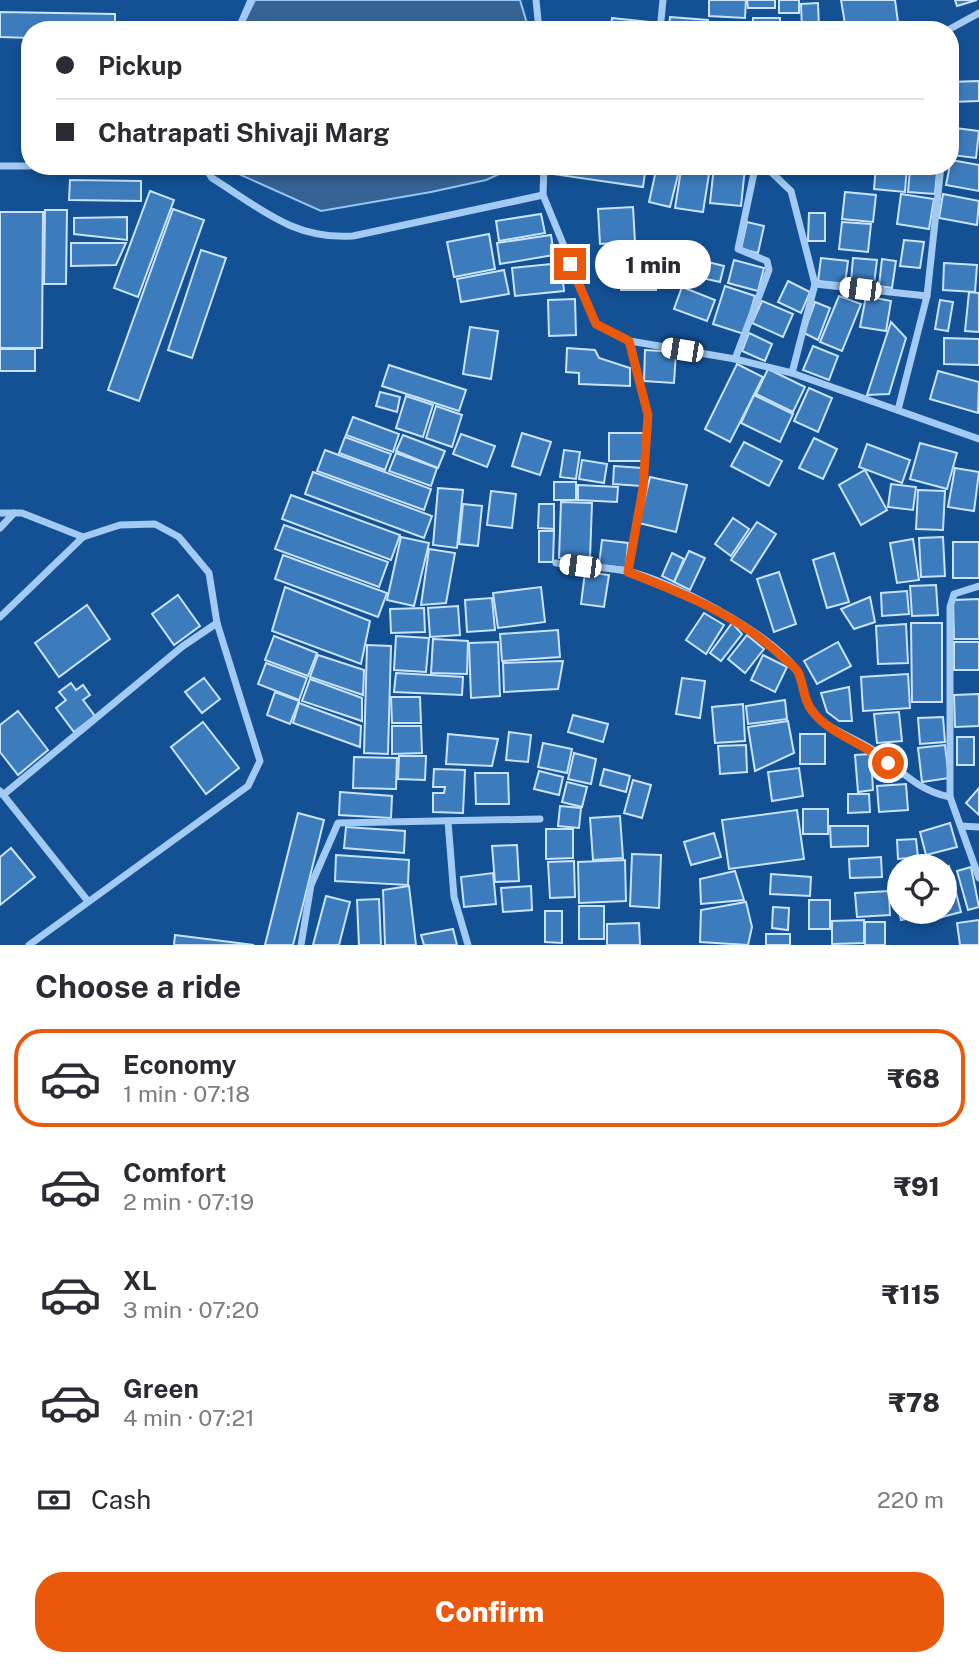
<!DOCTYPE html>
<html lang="en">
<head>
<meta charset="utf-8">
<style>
  body { margin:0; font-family:"Public Sans",sans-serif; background:#f7f7f7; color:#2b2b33; height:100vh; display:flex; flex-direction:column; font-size:26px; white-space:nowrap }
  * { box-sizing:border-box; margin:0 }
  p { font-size:23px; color:#7c7c81 }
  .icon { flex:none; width:38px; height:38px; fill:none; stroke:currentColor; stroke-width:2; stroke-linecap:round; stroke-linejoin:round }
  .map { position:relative; height:945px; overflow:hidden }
  .drawer { display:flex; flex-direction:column; background:#fff; flex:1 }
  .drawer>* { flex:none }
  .hud { position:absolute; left:21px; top:21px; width:938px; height:154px; border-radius:28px; box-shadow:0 4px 10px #0003; display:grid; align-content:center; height:154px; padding:0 35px; background:#fff }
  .controls { position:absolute; left:887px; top:854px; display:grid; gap:14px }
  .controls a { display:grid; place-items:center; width:70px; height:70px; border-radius:50%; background:#fff; box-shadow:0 4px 10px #0003; font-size:35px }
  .end { position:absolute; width:32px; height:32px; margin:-16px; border:9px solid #ea580c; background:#fff; box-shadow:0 0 0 4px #fff }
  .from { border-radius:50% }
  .bubble { position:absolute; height:49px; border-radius:24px; background:#fff; box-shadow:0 4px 10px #0003; font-size:23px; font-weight:800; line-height:49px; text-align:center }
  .car { position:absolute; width:21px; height:42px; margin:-21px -10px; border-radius:9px; box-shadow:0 0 5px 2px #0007; background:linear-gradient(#fff 24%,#345 0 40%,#fff 0 76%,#345 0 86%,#fff 0) }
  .hud b { display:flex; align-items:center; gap:24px; height:66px; font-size:26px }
  .hud b+b { border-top:2px solid #e1e1e2 }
  .hud i { width:18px; height:18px; background:#2b2b33 }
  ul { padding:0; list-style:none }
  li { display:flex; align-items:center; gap:21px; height:98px; margin:0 14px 10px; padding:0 21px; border:4px solid transparent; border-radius:28px }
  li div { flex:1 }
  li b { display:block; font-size:26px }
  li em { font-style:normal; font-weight:800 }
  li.active { border-color:#ea580c }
  li>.icon { width:63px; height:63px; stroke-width:1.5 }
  h2 { padding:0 35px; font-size:32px; line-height:84px }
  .pay { display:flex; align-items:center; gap:18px; height:77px; padding:0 35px; font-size:26px }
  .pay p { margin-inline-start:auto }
  .cta { display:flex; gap:14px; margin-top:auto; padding:14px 35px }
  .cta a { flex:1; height:80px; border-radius:28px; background:#ea580c; color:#fff; font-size:28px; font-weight:800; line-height:80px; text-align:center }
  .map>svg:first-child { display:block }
</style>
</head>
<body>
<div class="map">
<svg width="979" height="945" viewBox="0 0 979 945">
  <rect width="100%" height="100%" fill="#135194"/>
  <g fill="#366394" stroke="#94c5f5" stroke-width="2">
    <polygon points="255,0 520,0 529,30 240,30"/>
    <polygon points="221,166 517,166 486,180 431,192 321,211"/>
  </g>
  <g fill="#3c7bbc" stroke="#c9e3fd" stroke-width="2">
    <polygon points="709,0 746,0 745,18 709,16"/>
    <polygon points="747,0 775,0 775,8 748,8"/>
    <rect x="779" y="0" width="20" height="13"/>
    <polygon points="841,0 895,0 898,22 846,30"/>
    <polygon points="955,0 977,0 957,6"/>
    <polygon points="818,3 819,28 802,29 801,4"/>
    <polygon points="0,12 115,14 115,30 30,30 30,38 0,37"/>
    <polygon points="670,17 708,20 708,30 669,30"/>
    <polygon points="612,18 649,22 649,30 611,30"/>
    <rect x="753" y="18" width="27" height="12"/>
    <polygon points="128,24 179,26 179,30 128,30"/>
    <polygon points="979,81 979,101 951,102 950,82"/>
    <polygon points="955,128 979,131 976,158 951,155"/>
    <polygon points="951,160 979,165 979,191 946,185"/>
    <polygon points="554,166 646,166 643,187 553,174"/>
    <polygon points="657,166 679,171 670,207 649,202"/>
    <polygon points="714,166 745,168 741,206 710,203"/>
    <polygon points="876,166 907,166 905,192 874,189"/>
    <polygon points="911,166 937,166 937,170"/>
    <polygon points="910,169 937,172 935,194 908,192"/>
    <polygon points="681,170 709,174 703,212 675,208"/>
    <polygon points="70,180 141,181 141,201 69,200"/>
    <polygon points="150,191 174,200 138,297 114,288"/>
    <polygon points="845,192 876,195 873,222 842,219"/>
    <polygon points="901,194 934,199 929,229 897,224"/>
    <polygon points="943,194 979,201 977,225 939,218"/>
    <polygon points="633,207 635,242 600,244 598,209"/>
    <polygon points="173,209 204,220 139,401 108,390"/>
    <polygon points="45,210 67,210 66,284 44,284"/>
    <polygon points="0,212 43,212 42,348 0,348"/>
    <polygon points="809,213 825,213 825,241 808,241"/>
    <polygon points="541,214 545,233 499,241 496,221"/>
    <polygon points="127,217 127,240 74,234 74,218"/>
    <polygon points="747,222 764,226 758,253 741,249"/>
    <polygon points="842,222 871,224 868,252 839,249"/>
    <polygon points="489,234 495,269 454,277 447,242"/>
    <polygon points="551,235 554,255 500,264 497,243"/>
    <polygon points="904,240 924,242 920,268 900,266"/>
    <polygon points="71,243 126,243 116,265 71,266"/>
    <polygon points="201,250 226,258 192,358 168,350"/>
    <polygon points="688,257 724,266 720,282 684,274"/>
    <polygon points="821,258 848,261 845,284 818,281"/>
    <polygon points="853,258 877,260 874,284 851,281"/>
    <polygon points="882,259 896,261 892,288 879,286"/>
    <polygon points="734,260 764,268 758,291 728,283"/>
    <polygon points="561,263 564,291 515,296 512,268"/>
    <polygon points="944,263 977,265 975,292 943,290"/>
    <rect x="621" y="264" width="35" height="26"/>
    <polygon points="504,270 509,294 461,302 457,279"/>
    <polygon points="788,281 810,292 801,313 778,302"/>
    <polygon points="725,286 755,296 744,334 713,324"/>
    <polygon points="682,287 715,300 707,321 674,309"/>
    <polygon points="969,292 979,293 979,332 965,331"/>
    <polygon points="839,296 861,304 842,351 820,342"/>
    <polygon points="866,296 891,301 886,331 860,327"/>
    <polygon points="575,299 576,335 549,336 548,300"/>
    <polygon points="940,300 953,302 948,331 935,329"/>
    <polygon points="762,301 793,314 783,337 752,323"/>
    <polygon points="815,302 830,308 818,340 804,333"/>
    <polygon points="891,322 906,338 889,394 867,395"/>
    <polygon points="470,327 498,331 491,379 463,374"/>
    <polygon points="749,333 772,344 765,361 742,351"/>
    <polygon points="944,338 979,339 979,365 944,364"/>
    <polygon points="813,346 838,356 829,380 803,370"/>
    <polygon points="567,348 595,350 599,358 630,368 630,386 579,384 579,373 566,372"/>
    <rect x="0" y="349" width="35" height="22"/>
    <polygon points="645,350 676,352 674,383 644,381"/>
    <polygon points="737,364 763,377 730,442 705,429"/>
    <polygon points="389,365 466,390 459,411 382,386"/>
    <polygon points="768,369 805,387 793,412 756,394"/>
    <polygon points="938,371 979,382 978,413 930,399"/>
    <polygon points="809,388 832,398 818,432 794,421"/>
    <polygon points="380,392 400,397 397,412 376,406"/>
    <polygon points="754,395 793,414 780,442 741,423"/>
    <polygon points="406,396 433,405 423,437 396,428"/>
    <polygon points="436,406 462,415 452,447 426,438"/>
    <polygon points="353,417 399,434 393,452 346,435"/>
    <polygon points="522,433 551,442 540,475 512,466"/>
    <rect x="609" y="433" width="34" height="28"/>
    <polygon points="461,434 495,446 487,467 453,454"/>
    <polygon points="403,435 445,451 438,468 396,451"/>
    <polygon points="345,437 391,454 385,470 339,453"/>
    <polygon points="814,438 837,449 823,479 799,468"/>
    <polygon points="744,442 782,461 769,486 731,466"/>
    <polygon points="920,443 957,453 947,489 910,479"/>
    <polygon points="867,444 910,460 902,483 859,467"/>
    <polygon points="325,450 431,489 424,510 317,471"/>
    <polygon points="564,450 580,452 576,479 560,477"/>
    <polygon points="396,453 437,468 431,486 389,471"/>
    <polygon points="582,460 607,464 604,483 579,479"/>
    <polygon points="614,466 642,468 641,486 613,484"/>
    <polygon points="955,468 979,472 974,511 948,507"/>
    <polygon points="865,470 887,510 861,525 839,485"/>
    <polygon points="313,472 432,516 424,538 305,494"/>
    <polygon points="650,477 687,485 676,532 639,523"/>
    <rect x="554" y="482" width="22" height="18"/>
    <polygon points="891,484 916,487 913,510 888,507"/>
    <polygon points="578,485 618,487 617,502 578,500"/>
    <polygon points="438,488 463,490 457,548 433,545"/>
    <polygon points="918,490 945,491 943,530 916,529"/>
    <polygon points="491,491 516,494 512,528 487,525"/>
    <polygon points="291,495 400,535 391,560 282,519"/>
    <polygon points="561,502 592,503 590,558 559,558"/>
    <polygon points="463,504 482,506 478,546 459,544"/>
    <polygon points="539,504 554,504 554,529 538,528"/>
    <polygon points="733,518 749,529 731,556 715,544"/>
    <polygon points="757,522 776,534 751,573 731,560"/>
    <polygon points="284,525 388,562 379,587 275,549"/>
    <polygon points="539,531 554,531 553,562 539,562"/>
    <polygon points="401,537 429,543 414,606 387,600"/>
    <polygon points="943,537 945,576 921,577 919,538"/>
    <polygon points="913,539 919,580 897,583 890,543"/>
    <polygon points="602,540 628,543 626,568 599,565"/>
    <rect x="953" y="542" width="26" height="36"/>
    <polygon points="429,549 455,553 446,603 421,605"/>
    <polygon points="689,551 705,558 690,590 674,582"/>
    <polygon points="672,553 684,559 674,582 662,576"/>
    <polygon points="834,553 849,602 827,608 813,560"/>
    <polygon points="283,555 387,593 378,617 275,579"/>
    <polygon points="585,572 609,575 604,607 581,604"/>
    <polygon points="779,572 796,624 774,632 757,579"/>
    <polygon points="936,585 938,615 912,616 910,586"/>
    <polygon points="285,587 370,621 361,664 272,631"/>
    <polygon points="541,587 545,622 498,628 493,593"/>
    <polygon points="907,591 909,614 882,616 881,593"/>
    <polygon points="178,595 200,626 174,645 152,614"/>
    <polygon points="870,597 875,622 854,629 841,609"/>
    <polygon points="492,598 495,630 467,632 465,600"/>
    <polygon points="979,599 979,639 954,639 953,600"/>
    <polygon points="87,605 110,639 59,677 35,643"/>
    <polygon points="458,606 460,635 430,637 428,608"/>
    <polygon points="424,608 425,632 391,633 390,609"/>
    <polygon points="704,613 724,625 706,654 686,640"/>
    <polygon points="732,623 742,634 721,661 710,653"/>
    <polygon points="911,623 942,623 942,702 912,702"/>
    <polygon points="906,624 908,663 878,664 876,626"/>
    <polygon points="558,630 560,657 502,661 500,634"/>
    <polygon points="747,635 764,649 745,673 728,659"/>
    <polygon points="274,636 317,653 308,676 265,660"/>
    <polygon points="396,636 429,638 426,672 394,670"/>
    <polygon points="433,639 468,641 467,674 431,673"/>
    <polygon points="498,642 500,696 471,698 469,643"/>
    <polygon points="838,642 851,666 817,684 804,661"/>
    <rect x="954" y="642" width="25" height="28"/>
    <polygon points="367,645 391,646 388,754 364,753"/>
    <polygon points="318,655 364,670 363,695 310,677"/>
    <polygon points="763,655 787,667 775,692 751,680"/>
    <polygon points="563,661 558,689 504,692 503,663"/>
    <polygon points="266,663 307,678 299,700 258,684"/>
    <polygon points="396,673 463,677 462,695 394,692"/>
    <polygon points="908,674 910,708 863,711 861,677"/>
    <polygon points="204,678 220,699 202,713 185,692"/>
    <polygon points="682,678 705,681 700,718 676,714"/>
    <polygon points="310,679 362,698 362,721 302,701"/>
    <polygon points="71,683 76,690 83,685 90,695 83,700 95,716 74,732 56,708 66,700 59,692"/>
    <polygon points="849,687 852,721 839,721 827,712 821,693"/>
    <polygon points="275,692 299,701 290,724 267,715"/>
    <polygon points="979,694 979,726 955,727 954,695"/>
    <polygon points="391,697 420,697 421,723 392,723"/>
    <polygon points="785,700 787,719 748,724 746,706"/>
    <polygon points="299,703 361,726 360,747 293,723"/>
    <polygon points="743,704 745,741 715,743 712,707"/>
    <polygon points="18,711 48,750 18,775 0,752 0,725"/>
    <polygon points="899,712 902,741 877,743 874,714"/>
    <polygon points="573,715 608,724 603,742 568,732"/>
    <polygon points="943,717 945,742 920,744 918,718"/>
    <polygon points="788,721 794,753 755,771 748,727"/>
    <polygon points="203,722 239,768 206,794 171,747"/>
    <polygon points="392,726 421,726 422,753 392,754"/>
    <polygon points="509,732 531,735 528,762 506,760"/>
    <polygon points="448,734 498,739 492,766 446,764"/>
    <rect x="800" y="734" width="25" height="30"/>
    <rect x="957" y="737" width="17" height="28"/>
    <polygon points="543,743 572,749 567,773 538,767"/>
    <polygon points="746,745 747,772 720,774 718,746"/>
    <polygon points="945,745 949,778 922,782 918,748"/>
    <polygon points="574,753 596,759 591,784 568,779"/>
    <polygon points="871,754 873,790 858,792 855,755"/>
    <polygon points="399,756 426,756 425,780 398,779"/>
    <polygon points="354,757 397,758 396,789 353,788"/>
    <polygon points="799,768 803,796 772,801 768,772"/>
    <polygon points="434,769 465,770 463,813 433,812 433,793 444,793 445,787 433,787"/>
    <polygon points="604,769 630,776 626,792 600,785"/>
    <polygon points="539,771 563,777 559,795 534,789"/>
    <polygon points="475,773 508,773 509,804 476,804"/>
    <polygon points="633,780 651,785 642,818 624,813"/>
    <polygon points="567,782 587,787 582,807 562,802"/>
    <polygon points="906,784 908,810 879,812 877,786"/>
    <polygon points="979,788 979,815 966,803"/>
    <polygon points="340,792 392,796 391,818 339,815"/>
    <polygon points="848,794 869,794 870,812 848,813"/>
    <polygon points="560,806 581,808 579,828 558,826"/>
    <rect x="803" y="809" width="25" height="25"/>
    <polygon points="797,810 804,859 729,869 722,820"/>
    <polygon points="298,813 324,820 293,945 265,945"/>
    <polygon points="620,816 623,858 593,860 590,818"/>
    <polygon points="950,823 957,847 926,855 920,832"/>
    <polygon points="830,826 868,826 868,846 831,847"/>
    <polygon points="346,827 405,831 404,853 344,848"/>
    <polygon points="546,829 573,829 573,858 546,859"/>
    <polygon points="714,833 721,857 691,865 684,842"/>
    <polygon points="916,839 918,857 898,859 897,840"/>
    <polygon points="517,845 519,881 495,882 492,846"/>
    <polygon points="11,848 35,877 0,905 0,857"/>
    <polygon points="632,854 661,855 659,908 630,906"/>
    <polygon points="336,855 409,860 408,885 335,881"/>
    <polygon points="881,857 882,877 850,878 849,859"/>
    <polygon points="625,860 626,901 579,903 578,862"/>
    <polygon points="574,861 575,897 550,898 548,862"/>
    <polygon points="949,866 961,912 927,921 925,912 945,912 945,867"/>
    <polygon points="971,867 979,907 968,910 957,871"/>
    <polygon points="735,871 744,900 701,904 700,879"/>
    <polygon points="900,872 900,899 898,899 893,873"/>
    <polygon points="493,873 496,904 464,907 461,877"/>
    <polygon points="771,874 811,877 810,896 770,894"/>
    <polygon points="409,886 416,945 385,945 383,890"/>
    <polygon points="531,886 532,910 503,912 501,888"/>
    <polygon points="889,891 890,915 857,917 855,893"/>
    <polygon points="326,896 350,902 339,945 313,945"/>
    <polygon points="379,899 381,945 359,945 357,900"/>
    <rect x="809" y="900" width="21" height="29"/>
    <polygon points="746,902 752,927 748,945 700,942 701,910"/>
    <polygon points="900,902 900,912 921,912 922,916 901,920 897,903"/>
    <rect x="579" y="906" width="25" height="33"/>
    <polygon points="773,907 789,908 788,930 772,928"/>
    <polygon points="545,911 562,911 562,943 545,942"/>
    <polygon points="864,920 864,943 832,944 832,921"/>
    <polygon points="979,920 979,945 960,945 957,923"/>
    <rect x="865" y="922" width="20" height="23"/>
    <polygon points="639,923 640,945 607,945 607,924"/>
    <polygon points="453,929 457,945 424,945 421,935"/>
    <rect x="766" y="934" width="24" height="11"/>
    <polygon points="175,935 254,945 174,945"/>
  </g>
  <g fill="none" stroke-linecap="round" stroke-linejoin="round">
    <g stroke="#a2caf2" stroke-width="7">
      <polyline points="536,0 539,30"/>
      <polyline points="238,30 251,0"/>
      <polyline points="660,30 663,0"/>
      <polyline points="948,30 979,13"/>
      <polyline points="0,166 30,166"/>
      <path d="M204,166L212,178C260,208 293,240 353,236L543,195"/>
      <polyline points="544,166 543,195 596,324 630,341 735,359 792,373 979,439"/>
      <polyline points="747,166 771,172 791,191 815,284 792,373"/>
      <polyline points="815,284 927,296"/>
      <polyline points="735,359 769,270 767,261 738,249 755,168"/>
      <polyline points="898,410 927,296 941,166"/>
      <polyline points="0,513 22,513 83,537"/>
      <polyline points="0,528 14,513"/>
      <path d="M556,563C579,566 603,567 626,571C671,580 768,632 796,669C805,681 803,701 814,713C830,731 854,737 873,750C900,769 916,790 950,797V607L954,594L979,586"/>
      <polyline points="628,572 643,488 648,415 630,341"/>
      <polyline points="0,617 83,537 120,525 155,524 179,537 209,573 217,623 260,761 248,786 29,945"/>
      <polyline points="0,791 87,900"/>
      <polyline points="3,795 183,646 217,623"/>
      <polyline points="950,797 979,878"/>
      <polyline points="448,821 454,897 468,945"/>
      <polyline points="961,826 979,827"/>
      <polyline points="301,945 311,885 338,823 540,819"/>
    </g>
  </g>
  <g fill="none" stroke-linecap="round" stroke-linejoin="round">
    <path stroke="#ea580c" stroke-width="9" d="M570,264L596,324L629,341L648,415L643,488L628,572C682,593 735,614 778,653C784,659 794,665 798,672C804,685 803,700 813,712C831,735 866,744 888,763"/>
  </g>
</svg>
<div class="controls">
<a><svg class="icon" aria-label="locate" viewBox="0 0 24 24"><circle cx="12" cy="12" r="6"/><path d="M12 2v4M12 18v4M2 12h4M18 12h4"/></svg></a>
</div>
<i class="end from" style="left:888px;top:763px"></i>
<i class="end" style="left:570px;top:264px"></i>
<div class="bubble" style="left:595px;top:240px;width:116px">1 min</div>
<i class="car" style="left:860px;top:289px;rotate:277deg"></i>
<i class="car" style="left:682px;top:350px;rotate:279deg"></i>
<i class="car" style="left:580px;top:566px;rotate:277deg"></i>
<div class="hud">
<b><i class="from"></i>Pickup</b>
<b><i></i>Chatrapati Shivaji Marg</b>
</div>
</div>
<section class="drawer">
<h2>Choose a ride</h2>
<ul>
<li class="active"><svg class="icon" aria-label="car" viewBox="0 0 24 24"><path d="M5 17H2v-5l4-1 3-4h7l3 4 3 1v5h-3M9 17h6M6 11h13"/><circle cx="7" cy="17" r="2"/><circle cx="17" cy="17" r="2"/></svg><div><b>Economy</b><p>1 min · 07:18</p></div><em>₹68</em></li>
<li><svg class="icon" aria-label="car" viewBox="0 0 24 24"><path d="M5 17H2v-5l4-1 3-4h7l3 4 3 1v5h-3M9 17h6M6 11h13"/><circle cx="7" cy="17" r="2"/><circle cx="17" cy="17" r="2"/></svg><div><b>Comfort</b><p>2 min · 07:19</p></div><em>₹91</em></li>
<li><svg class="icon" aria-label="car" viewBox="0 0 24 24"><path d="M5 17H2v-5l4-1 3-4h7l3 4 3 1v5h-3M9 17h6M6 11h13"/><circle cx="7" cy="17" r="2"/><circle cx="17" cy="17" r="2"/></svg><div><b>XL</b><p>3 min · 07:20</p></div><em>₹115</em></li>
<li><svg class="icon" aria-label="car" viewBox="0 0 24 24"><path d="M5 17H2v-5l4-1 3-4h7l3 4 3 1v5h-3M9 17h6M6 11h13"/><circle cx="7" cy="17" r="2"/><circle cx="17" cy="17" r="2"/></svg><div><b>Green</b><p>4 min · 07:21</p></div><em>₹78</em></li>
</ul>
<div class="pay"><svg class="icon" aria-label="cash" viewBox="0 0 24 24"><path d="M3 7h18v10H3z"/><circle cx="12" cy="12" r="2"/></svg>Cash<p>220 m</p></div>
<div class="cta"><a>Confirm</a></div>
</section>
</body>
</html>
